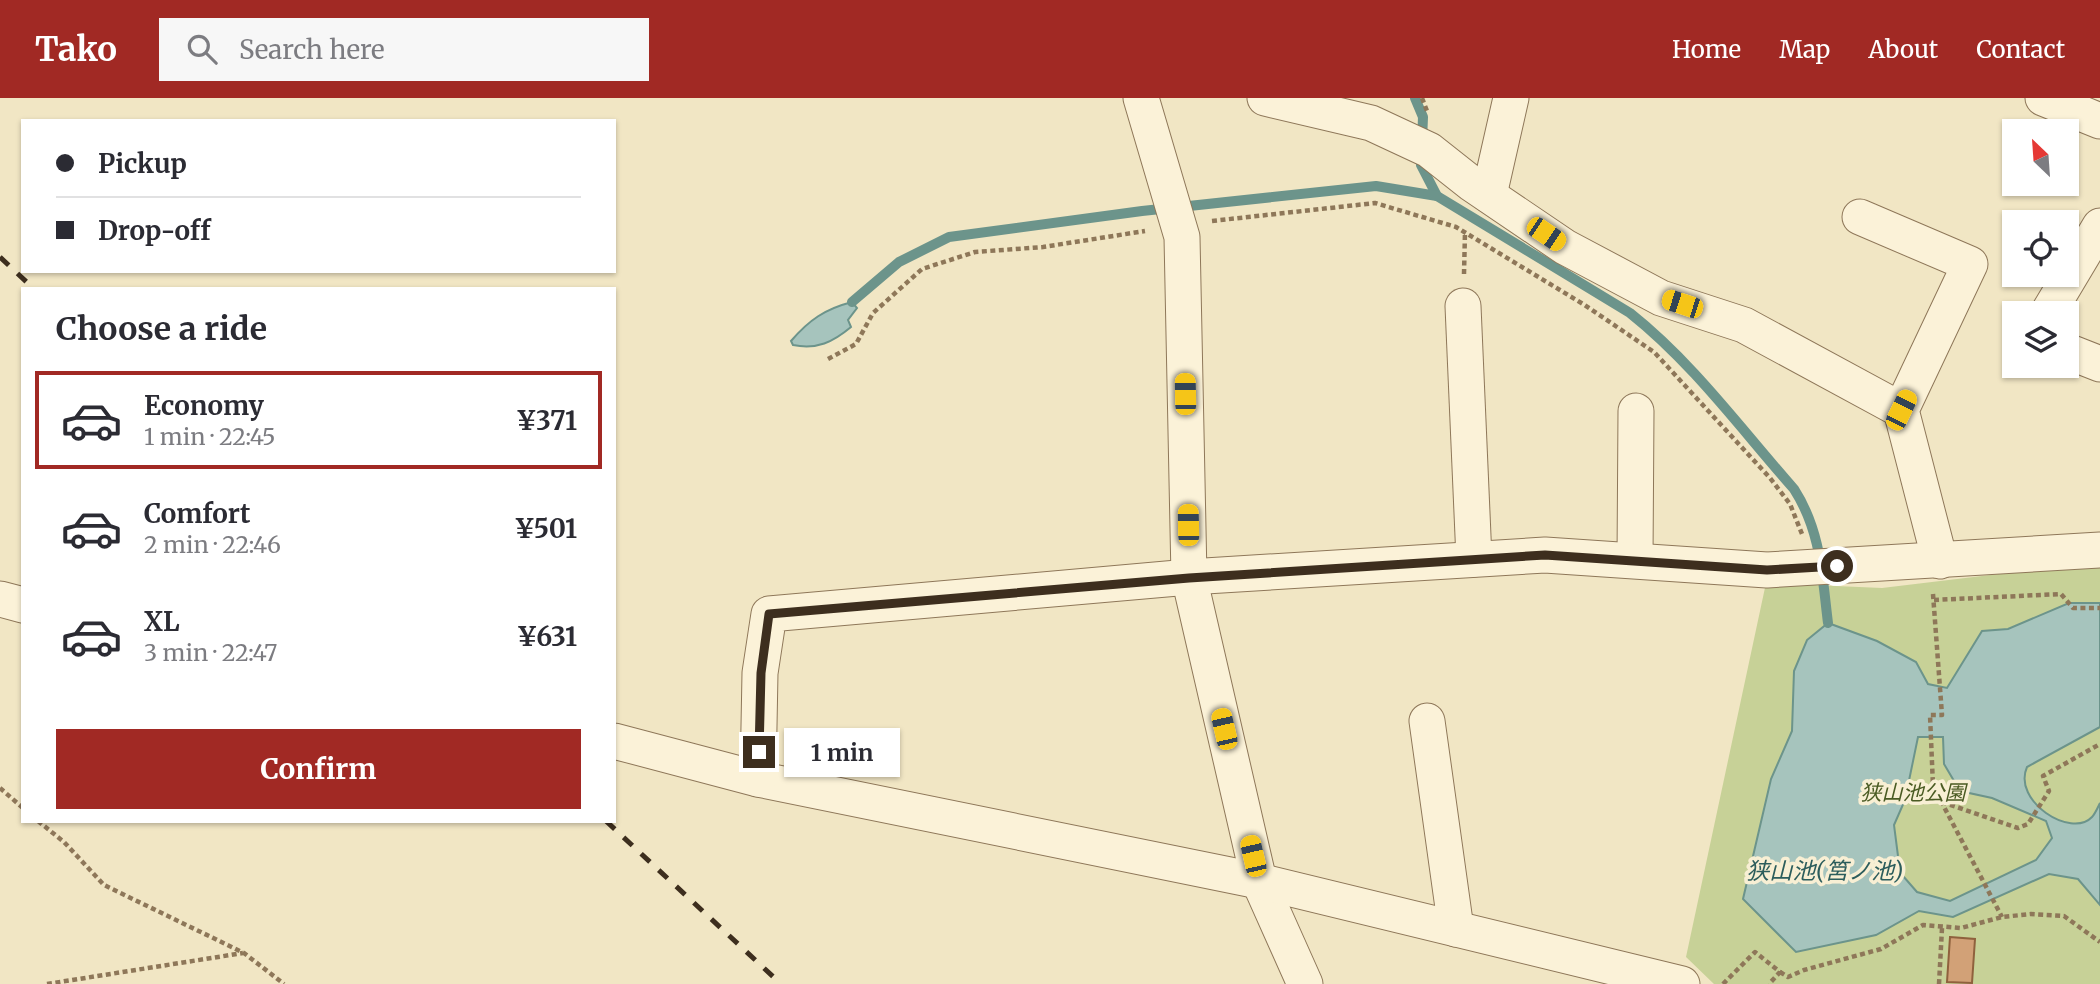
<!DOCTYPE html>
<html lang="en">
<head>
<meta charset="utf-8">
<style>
  body { margin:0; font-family:Merriweather,"Noto Sans JP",serif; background:#f7f7f7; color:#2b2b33; height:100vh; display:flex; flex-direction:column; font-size:26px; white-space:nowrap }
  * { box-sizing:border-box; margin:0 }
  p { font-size:23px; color:#7c7c81 }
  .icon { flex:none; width:38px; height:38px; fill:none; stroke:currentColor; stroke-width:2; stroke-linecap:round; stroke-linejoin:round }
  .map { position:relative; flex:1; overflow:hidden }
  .drawer { position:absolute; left:21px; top:189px; width:595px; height:536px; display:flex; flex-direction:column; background:#fff; border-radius:0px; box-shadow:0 2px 5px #0004 }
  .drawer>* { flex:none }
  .banner { position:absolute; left:21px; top:21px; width:595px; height:154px; border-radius:0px; box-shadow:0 2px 5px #0004; display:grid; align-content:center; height:154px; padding:0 35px; background:#fff }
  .needle { width:46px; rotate:335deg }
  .fabs { position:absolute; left:2002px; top:21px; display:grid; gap:14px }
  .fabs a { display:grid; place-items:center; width:77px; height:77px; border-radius:0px; background:#fff; box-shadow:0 2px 5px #0004; font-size:35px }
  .end { position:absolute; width:32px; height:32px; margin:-16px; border:9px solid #3d2e1e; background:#fff; box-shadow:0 0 0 4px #fff }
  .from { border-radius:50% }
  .bubble { position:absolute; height:49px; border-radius:0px; background:#fff; box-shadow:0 2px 5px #0004; font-size:23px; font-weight:700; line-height:49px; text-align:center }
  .car { position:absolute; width:21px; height:42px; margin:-21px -10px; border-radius:9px; box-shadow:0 0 5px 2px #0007; background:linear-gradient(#f5c518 24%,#345 0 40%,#f5c518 0 76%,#345 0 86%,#f5c518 0) }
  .banner b { display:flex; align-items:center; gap:24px; height:66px; font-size:26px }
  .banner b+b { border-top:2px solid #e1e1e2 }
  .banner i { width:18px; height:18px; background:#2b2b33 }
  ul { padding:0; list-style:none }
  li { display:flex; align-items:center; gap:21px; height:98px; margin:0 14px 10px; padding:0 21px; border:4px solid transparent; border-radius:0px }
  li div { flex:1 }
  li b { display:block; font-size:26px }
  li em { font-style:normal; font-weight:700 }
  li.current { border-color:#a12924 }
  li>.icon { width:63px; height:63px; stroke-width:1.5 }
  h2 { padding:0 35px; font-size:32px; line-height:84px }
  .primary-button { display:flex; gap:14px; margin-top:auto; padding:14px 35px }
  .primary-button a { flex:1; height:80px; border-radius:0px; background:#a12924; color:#fff; font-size:28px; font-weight:700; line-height:80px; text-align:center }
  header { display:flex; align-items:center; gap:42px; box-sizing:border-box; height:98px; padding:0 35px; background:#a12924; color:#fff }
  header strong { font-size:33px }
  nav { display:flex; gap:38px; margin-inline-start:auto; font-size:24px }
  .search { width:490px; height:63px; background:#f7f7f7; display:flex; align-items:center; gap:18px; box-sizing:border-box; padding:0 24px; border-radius:0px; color:#7c7c81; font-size:26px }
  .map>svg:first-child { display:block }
</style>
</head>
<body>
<header>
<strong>Tako</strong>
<div class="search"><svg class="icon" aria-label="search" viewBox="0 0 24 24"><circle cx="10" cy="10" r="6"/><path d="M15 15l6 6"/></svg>Search here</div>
<nav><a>Home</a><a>Map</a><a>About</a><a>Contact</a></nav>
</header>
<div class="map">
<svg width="2100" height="886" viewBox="0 0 2100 886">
  <rect width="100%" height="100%" fill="#f1e6c4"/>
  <polygon fill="#c7d197" points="2100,464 2100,886 1714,886 1686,859 1766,485 1882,490"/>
  <g fill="#a6c4bd" stroke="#6c948b" stroke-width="2" fill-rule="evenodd">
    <path d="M852,204L857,210L848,222L851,229C833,244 817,252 793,247L791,243C809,222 825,211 852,204Z"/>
    <path d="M2069,505H2100V629L2027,669C2012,703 2071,741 2092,719C2095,716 2098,709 2100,705V807L2078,781L2049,776L1953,819L1919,813L1876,837L1796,854L1743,801L1771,681L1792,633L1794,573L1807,542L1828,525L1877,543L1916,564L1928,586L1947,590L1982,533L2008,531ZM1918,639H1943L1944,666L1960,693L1992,700L2046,723L2052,740L2036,762L1950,803L1917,794L1903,778L1898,758L1894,727L1905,702Z"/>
  </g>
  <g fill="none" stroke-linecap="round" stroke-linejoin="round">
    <g stroke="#6c948b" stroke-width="10">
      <path d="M1415,0L1423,19L1421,67L1437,98L1630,215C1693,265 1741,331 1794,391C1821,433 1822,477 1828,525"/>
      <polyline points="852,204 899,164 949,139 1142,113 1376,88 1437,98"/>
    </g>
  </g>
  <polygon fill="#d2a177" stroke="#8f613d" stroke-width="2" points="1950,839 1975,841 1972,885 1947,884"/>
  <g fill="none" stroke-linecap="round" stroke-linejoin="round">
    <g stroke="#8e7759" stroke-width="37">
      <g id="minor">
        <polyline points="1141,0 1182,139 1189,479 1259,783 1305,886"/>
        <polyline points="1265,0 1371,25 1429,52 1472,86 1565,149 1661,200 1744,227 1901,312"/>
        <polyline points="2043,0 2100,23"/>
        <polyline points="1489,97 1511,0"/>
        <polyline points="1860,119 1970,166 1901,312 1940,463"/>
        <polyline points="1463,208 1474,461"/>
        <polyline points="2048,215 2100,128"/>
        <polyline points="2067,253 2100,266"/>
        <polyline points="1635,461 1636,313"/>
        <polyline points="0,501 23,507"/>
        <polyline points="1427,623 1456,831"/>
        <polyline points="614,643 758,681 1259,783 1682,886"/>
        <polyline points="758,681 760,575 769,516 1189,479 1545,457 1767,472 2100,452"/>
      </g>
    </g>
    <g stroke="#8e7759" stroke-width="4.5" stroke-dasharray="5 3.5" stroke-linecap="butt">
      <polyline points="1422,0 1427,13"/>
      <polyline points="1212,123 1375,105 1456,129 1583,206 1654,254 1770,380 1790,406 1802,436"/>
      <polyline points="1464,176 1465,134"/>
      <polyline points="828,261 856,246 873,215 922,171 975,154 1043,149 1145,133"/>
      <polyline points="1933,496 1942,617 1930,617 1933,688 2002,819"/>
      <polyline points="1934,502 2061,496 2073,510 2100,510"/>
      <polyline points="0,690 23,710"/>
      <polyline points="1942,704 2018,730 2028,726 2049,693 2043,678 2100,646"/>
      <polyline points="38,723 64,744 104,787 244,855 284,886"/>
      <polyline points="1780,874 1788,879 1804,872 1881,851 1923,827 1961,830 2002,819 2031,816 2064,818 2100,844"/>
      <polyline points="47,886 243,855"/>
      <polyline points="1723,886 1755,854 1780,874 1769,886"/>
      <polyline points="1939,886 1942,830"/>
    </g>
    <use href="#minor" stroke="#fbf2d8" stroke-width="35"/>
    <g stroke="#3d2e1e" stroke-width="5" stroke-dasharray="12 12" stroke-linecap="butt">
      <polyline points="0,159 34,191"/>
      <polyline points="606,723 781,886"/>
    </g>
  </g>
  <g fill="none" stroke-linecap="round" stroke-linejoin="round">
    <polyline stroke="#3d2e1e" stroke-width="9" points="759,654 761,575 769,516 1189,480 1545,457 1767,472 1837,468"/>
  </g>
  <g text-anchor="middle" stroke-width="7" stroke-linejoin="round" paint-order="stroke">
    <g font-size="21" font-style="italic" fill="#4a5b23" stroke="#f8efd4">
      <text x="1913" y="702">狭山池公園</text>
    </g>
    <g font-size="23" font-style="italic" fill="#2c5d5c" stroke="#f8efd4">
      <text x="1825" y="781">狭山池(筥ノ池)</text>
    </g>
  </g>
</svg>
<div class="fabs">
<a><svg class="needle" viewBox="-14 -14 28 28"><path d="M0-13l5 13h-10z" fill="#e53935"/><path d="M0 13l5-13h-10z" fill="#7c7c81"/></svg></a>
<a><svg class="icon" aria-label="locate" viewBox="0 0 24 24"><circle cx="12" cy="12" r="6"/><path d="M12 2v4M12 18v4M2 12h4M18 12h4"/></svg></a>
<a><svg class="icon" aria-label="layers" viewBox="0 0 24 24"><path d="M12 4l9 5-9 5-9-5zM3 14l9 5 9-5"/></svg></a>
</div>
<i class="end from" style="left:1837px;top:468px"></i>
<i class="end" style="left:759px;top:654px"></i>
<div class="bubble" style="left:784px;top:630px;width:116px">1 min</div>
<i class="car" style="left:1546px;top:136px;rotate:124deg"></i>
<i class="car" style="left:1682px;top:206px;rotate:288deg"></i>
<i class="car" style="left:1185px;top:296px;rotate:359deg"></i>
<i class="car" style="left:1901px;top:312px;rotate:26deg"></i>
<i class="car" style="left:1188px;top:427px;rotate:359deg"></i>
<i class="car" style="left:1224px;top:631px;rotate:347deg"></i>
<i class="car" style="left:1253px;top:758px;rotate:347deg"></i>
<div class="banner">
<b><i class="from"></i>Pickup</b>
<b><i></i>Drop-off</b>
</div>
<section class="drawer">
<h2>Choose a ride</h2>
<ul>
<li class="current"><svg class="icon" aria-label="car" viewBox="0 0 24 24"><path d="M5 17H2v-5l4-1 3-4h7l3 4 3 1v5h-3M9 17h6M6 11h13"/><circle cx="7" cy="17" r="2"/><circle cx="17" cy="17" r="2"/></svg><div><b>Economy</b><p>1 min · 22:45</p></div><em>¥371</em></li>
<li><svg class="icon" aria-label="car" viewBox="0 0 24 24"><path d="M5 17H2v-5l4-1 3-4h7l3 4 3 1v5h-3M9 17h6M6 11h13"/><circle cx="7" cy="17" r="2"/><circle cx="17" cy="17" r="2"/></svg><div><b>Comfort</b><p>2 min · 22:46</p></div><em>¥501</em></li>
<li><svg class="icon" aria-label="car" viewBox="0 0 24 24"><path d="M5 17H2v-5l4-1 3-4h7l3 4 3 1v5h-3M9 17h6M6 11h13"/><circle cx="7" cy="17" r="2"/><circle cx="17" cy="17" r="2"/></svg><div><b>XL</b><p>3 min · 22:47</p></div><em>¥631</em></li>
</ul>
<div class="primary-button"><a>Confirm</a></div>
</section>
</div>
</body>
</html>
